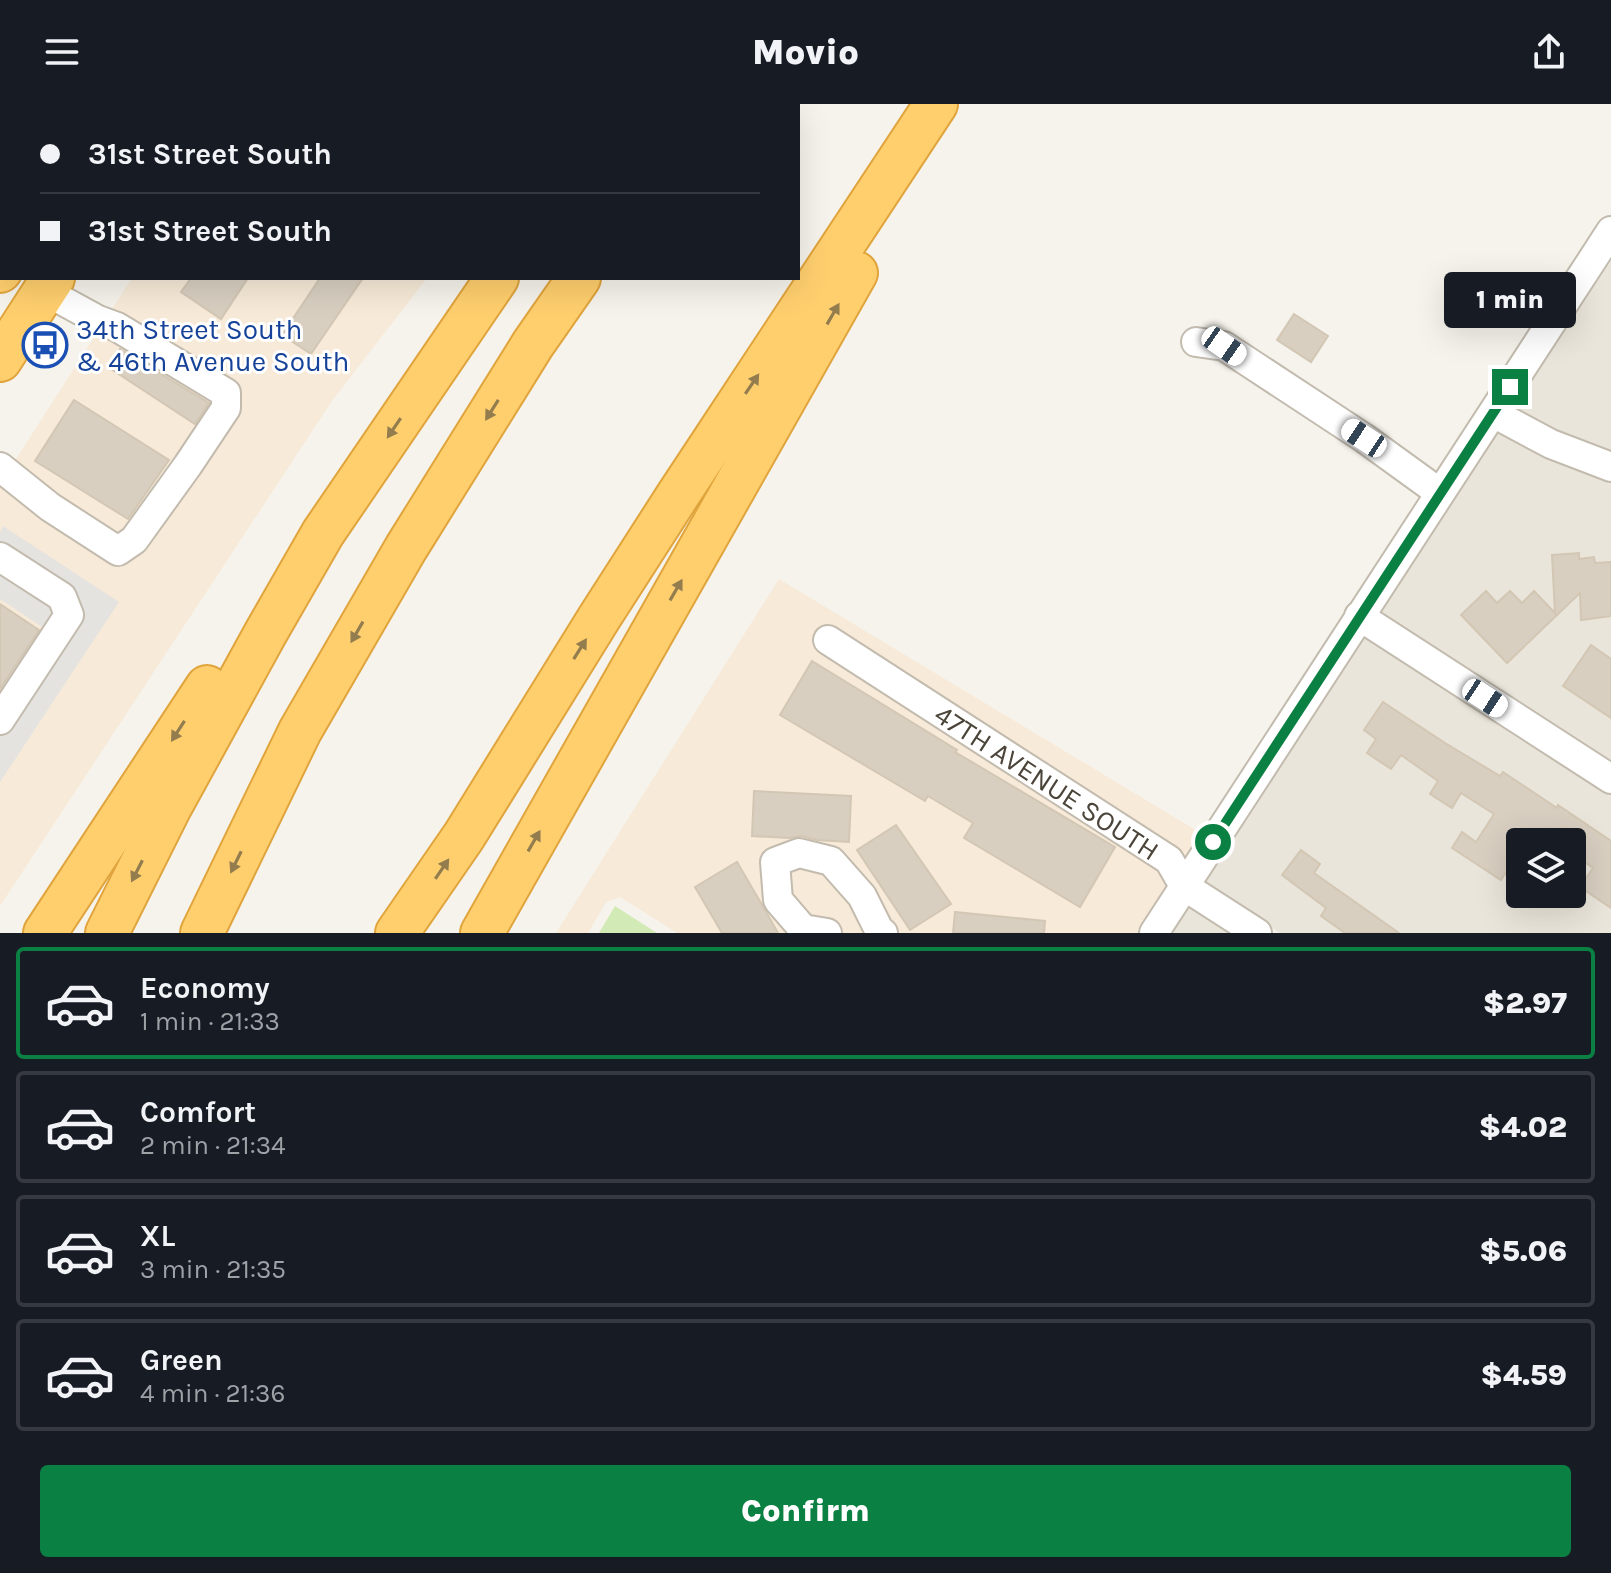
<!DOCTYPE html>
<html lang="en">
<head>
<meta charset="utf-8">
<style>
  body { margin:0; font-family:Karla,sans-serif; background:#242831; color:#f1f3f6; height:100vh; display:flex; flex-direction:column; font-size:30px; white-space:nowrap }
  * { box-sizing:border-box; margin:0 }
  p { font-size:26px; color:#9ea1a6 }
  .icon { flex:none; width:44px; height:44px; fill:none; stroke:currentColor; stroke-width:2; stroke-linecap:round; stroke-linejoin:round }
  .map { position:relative; height:829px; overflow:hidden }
  .panel { display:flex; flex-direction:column; background:#171b24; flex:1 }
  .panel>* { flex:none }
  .banner { position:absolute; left:0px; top:0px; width:800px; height:176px; box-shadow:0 8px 32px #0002; display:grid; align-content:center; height:176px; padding:0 40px; background:#171b24 }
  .tools { position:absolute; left:1506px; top:724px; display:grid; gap:16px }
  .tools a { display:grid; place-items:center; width:80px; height:80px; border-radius:8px; background:#171b24; box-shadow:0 8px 32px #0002; font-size:40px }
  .end { position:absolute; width:36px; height:36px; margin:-18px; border:10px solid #0b8043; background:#fff; box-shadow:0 0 0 4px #fff }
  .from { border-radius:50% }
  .bubble { position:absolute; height:56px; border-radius:8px; background:#171b24; box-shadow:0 8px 32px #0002; font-size:26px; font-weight:800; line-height:56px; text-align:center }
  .car { position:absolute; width:24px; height:48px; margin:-24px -12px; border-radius:10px; box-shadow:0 0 6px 2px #0007; background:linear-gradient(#fff 24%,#345 0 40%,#fff 0 76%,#345 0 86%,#fff 0) }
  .banner b { display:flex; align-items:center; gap:28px; height:76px; font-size:30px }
  .banner b+b { border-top:2px solid #363941 }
  .banner i { width:20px; height:20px; background:#f1f3f6 }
  ul { padding:14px 0 0; list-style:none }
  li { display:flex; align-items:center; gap:24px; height:112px; margin:0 16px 12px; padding:0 24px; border:4px solid #363941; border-radius:8px }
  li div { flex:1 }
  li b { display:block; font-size:30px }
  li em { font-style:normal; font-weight:800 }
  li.selected { border-color:#0b8043 }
  li>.icon { width:72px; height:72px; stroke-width:1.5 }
  .action { display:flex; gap:16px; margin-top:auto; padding:16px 40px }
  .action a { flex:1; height:92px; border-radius:8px; background:#0b8043; color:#fff; font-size:32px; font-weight:800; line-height:92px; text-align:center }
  header { display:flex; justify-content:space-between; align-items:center; height:104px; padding:0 40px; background:#171b24; font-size:36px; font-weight:800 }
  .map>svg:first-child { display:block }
</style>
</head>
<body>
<header><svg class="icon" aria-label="menu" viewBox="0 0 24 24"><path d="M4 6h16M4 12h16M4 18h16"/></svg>Movio<svg class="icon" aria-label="share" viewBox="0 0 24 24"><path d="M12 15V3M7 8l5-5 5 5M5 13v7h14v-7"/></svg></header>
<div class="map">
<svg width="1611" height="829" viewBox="0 0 1611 829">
  <rect width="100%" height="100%" fill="#f6f3ec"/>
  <g fill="#eae5da" fill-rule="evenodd">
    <polygon points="1611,148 1611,350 1557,328 1510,304"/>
    <polygon points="1496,325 1611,376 1611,660 1375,508"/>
    <path d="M1361,529L1611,690V829H1280L1201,778ZM1520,738H1572V790H1520Z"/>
    <polygon points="1187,799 1234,829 1167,829"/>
  </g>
  <g fill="#f7ead8">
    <polygon points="244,0 560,0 559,2 243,2"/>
    <polygon points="132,174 427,174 332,297 0,802 0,380"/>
    <polygon points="779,475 1204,731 1186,760 1176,746 826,520 812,540 1161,766 1171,783 1140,829 677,829 620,793 606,798 588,829 556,829"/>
  </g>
  <polygon fill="#d2eab5" points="615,802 657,829 599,829"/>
  <polygon fill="#e5e3e0" points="3,422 119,498 0,678 0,589 2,590 45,525 0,495 0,428"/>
  <g fill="#d8cfc1" stroke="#d3c7b4" stroke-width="2">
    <polygon points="191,174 248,174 221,215 181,188"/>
    <polygon points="320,174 363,174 311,250 282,231"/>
    <polygon points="1294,210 1328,232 1311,258 1277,236"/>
    <polygon points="120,245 209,299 195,320 108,263"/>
    <polygon points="74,296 169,356 128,415 35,357"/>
    <polygon points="1579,449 1579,455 1594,453 1595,459 1611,458 1611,512 1581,516 1580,489 1507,559 1461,511 1486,487 1497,499 1510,487 1522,499 1534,487 1555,509 1552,451"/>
    <polygon points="0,500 39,526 0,585"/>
    <polygon points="1591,541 1611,555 1611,614 1563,582"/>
    <polygon points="812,557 957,646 955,648 1115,743 1080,803 964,734 973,719 928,692 925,697 780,611"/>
    <polygon points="1383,598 1445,639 1500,672 1503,668 1557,704 1558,701 1611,737 1611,804 1580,783 1593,764 1572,749 1572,738 1520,738 1520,746 1501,776 1452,744 1462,728 1476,738 1494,710 1461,689 1452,704 1430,690 1438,677 1401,651 1391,665 1367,649 1376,635 1364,626"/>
    <polygon points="754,687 851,692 849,738 817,736 802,732 789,734 752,732"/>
    <polygon points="896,721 951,800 910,826 857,746"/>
    <polygon points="1301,746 1320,760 1314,769 1399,829 1345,829 1321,812 1326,804 1282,771"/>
    <polygon points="737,758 765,806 778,829 722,829 695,783"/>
    <polygon points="955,808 1045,817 1044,829 953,829"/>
  </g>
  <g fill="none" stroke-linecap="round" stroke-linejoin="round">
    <g stroke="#c2bbae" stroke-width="32">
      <g id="minor">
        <polyline points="352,0 355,2"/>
        <polyline points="396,2 397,0"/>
        <polyline points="0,127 2,129"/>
        <polyline points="1196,238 1224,242 1364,334 1440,389"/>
        <polyline points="1493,309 1551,340 1611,363"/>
        <polyline points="0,363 50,403 118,447 134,436 188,361 226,304 226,289 117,223 98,216 45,187"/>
        <polyline points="0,453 62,493 69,511 0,616"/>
        <polyline points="1359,512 1611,675"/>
        <polyline points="828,536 1169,756 1184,782 1257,829"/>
        <polyline points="827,829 803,825 778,796 775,758 799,749 831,757 862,792 879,826 883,829"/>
        <polyline points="1154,829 1611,127"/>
      </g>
    </g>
    <g stroke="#e0a43c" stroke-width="46">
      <g id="highway">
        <polyline points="106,2 107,0"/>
        <polyline points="164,2 165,0"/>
        <polyline points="646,2 648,0"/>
        <polyline points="711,2 713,0"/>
        <polyline points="0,167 2,164"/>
        <polyline points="0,256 53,174"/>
        <polyline points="45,829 207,583"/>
        <polyline points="107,829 169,705 265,530 323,429 497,174"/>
        <polyline points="202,829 300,627 406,444 533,240 579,174"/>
        <polyline points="397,829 464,732 599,514 678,391 936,0"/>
        <polyline points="482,829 856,169"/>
      </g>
    </g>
    <use href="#minor" stroke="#fff" stroke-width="28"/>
    <use href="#highway" stroke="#ffcf6e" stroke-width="42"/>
  </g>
  <defs><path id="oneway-solid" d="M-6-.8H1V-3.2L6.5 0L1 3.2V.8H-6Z" transform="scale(2)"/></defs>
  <g fill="#937c4e">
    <use href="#oneway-solid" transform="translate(833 210) rotate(-60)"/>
    <use href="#oneway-solid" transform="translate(752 280) rotate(-56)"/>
    <use href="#oneway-solid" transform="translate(492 306) rotate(122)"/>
    <use href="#oneway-solid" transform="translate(394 324) rotate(124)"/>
    <use href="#oneway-solid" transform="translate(676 486) rotate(-60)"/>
    <use href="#oneway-solid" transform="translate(357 528) rotate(120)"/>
    <use href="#oneway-solid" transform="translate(580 545) rotate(-58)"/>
    <use href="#oneway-solid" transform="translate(178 627) rotate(123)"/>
    <use href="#oneway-solid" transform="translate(534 737) rotate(-60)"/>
    <use href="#oneway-solid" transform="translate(236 758) rotate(116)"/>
    <use href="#oneway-solid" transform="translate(442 765) rotate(-56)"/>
    <use href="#oneway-solid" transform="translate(137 767) rotate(117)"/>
  </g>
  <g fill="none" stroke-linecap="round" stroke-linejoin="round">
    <polyline stroke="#0b8043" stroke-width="10" points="1213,738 1510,283"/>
  </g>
  <defs>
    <g id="bus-ring" transform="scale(2.3)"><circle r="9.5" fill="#fff" stroke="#1a4fb4" stroke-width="1.5"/><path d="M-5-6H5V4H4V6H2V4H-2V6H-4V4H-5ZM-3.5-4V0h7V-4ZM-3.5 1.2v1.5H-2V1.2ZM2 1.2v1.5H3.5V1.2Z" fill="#1a4fb4"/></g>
  </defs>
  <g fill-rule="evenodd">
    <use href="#bus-ring" x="45" y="241"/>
  </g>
  <g text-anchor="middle" stroke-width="6" stroke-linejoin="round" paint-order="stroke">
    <g font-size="28" fill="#164399" stroke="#fff" text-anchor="start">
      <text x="76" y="235">34th Street South<tspan x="76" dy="32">&amp; 46th Avenue South</tspan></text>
    </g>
    <g font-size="28" fill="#4b4439" stroke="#fff">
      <text transform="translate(1047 678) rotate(33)" y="10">47TH AVENUE SOUTH</text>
    </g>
  </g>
</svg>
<div class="tools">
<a><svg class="icon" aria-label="layers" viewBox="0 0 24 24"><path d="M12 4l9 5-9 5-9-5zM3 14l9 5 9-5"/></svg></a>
</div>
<i class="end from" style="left:1213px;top:738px"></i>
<i class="end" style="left:1510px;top:283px"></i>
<div class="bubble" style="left:1444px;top:168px;width:132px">1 min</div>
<i class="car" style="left:1224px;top:242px;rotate:125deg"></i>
<i class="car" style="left:1364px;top:334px;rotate:303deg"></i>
<i class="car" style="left:1485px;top:594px;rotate:123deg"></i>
<div class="banner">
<b><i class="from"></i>31st Street South</b>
<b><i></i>31st Street South</b>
</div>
</div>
<section class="panel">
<ul>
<li class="selected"><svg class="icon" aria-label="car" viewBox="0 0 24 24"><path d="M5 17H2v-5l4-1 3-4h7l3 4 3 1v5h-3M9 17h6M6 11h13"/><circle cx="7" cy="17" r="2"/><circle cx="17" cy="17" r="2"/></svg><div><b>Economy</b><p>1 min · 21:33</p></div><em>$2.97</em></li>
<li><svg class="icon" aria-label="car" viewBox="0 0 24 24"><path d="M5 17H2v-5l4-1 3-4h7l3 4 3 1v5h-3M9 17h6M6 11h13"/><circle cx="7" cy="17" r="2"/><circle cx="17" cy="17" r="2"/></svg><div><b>Comfort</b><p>2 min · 21:34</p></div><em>$4.02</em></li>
<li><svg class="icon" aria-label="car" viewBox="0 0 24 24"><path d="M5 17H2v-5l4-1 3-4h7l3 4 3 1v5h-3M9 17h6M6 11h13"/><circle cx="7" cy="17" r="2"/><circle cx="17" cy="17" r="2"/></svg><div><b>XL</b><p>3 min · 21:35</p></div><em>$5.06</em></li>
<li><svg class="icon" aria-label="car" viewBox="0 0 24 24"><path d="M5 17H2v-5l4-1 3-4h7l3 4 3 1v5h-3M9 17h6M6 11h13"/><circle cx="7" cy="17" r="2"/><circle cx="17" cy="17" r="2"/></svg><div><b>Green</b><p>4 min · 21:36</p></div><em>$4.59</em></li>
</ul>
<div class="action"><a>Confirm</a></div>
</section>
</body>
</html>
